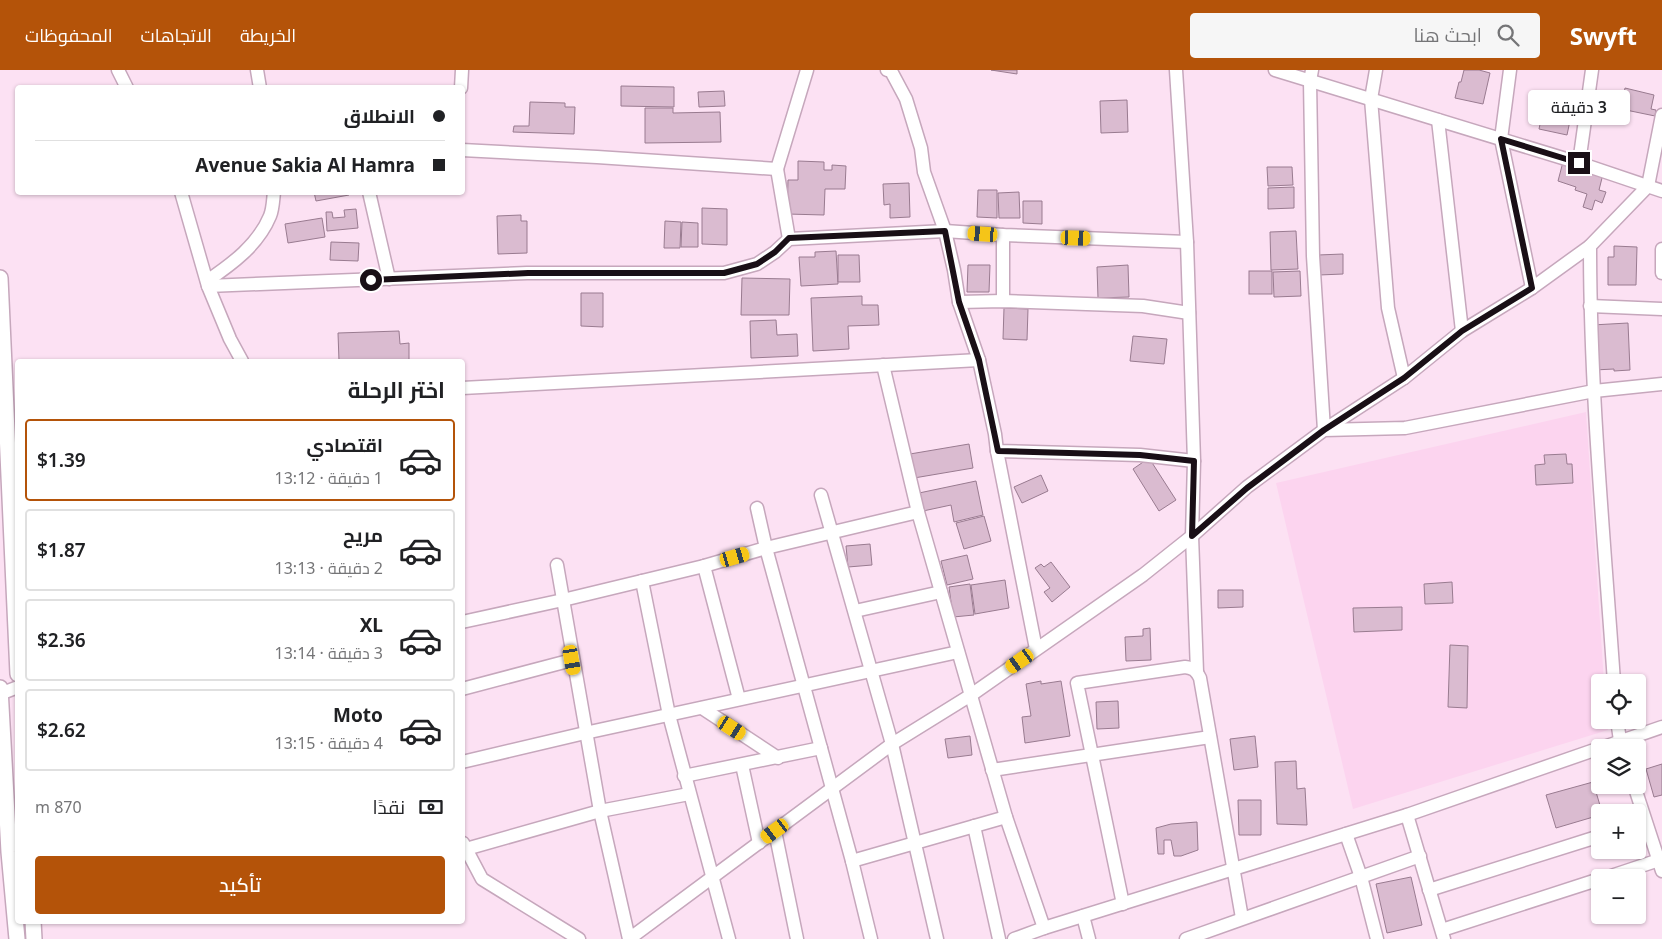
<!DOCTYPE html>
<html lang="ar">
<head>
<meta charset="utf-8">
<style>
  body { margin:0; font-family:"Noto Sans",Cairo,sans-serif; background:#f6f6f6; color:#202124; direction:rtl; height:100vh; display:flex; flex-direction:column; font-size:19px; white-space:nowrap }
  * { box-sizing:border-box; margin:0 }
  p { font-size:16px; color:#757577 }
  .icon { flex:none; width:28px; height:28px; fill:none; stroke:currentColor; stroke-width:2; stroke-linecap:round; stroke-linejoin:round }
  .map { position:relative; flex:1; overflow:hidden; direction:ltr }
  .panel { position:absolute; left:15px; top:289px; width:450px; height:565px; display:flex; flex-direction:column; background:#fff; border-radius:5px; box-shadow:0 1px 4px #0004; direction:rtl }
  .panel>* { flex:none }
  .top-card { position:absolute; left:15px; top:15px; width:450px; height:110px; border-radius:5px; box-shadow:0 1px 4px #0004; direction:rtl; display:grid; align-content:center; height:110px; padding:0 20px; background:#fff }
  .buttons { position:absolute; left:1591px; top:604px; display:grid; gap:10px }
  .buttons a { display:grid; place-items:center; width:55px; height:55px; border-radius:5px; background:#fff; box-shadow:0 1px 4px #0004; font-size:25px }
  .end { position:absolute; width:22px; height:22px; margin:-11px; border:6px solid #190f16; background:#fff; box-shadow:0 0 0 2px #fff }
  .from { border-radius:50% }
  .bubble { position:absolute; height:35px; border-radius:5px; background:#fff; box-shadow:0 1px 4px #0004; font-size:16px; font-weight:600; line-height:35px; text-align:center; direction:rtl }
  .car { position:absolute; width:15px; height:30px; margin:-15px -8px; border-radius:6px; box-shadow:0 0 4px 1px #0007; background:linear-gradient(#f5c518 24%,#345 0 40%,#f5c518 0 76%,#345 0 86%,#f5c518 0) }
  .top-card b { display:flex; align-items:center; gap:18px; height:48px; font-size:19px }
  .top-card b+b { border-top:1px solid #e0e0e0 }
  .top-card i { width:12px; height:12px; background:#202124 }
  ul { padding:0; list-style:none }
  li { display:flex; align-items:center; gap:15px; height:82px; margin:0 10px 8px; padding:0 10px; border:2px solid #e0e0e0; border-radius:5px }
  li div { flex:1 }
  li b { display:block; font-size:19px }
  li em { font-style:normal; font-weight:600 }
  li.active { border-color:#b45309 }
  li>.icon { width:45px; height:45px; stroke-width:1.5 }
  h2 { padding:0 20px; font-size:22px; line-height:60px }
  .pay { display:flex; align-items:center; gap:12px; height:55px; padding:0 20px; font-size:19px }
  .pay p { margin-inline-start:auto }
  .action { display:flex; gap:10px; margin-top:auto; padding:10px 20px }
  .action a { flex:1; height:58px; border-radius:5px; background:#b45309; color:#fff; font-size:20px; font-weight:600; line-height:58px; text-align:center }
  header { display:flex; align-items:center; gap:30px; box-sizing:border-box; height:70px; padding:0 25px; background:#b45309; color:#fff }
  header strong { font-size:24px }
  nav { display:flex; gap:28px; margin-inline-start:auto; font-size:18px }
  .search { width:350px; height:45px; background:#f6f6f6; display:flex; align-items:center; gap:12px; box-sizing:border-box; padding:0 18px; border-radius:5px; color:#757577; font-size:19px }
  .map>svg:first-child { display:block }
</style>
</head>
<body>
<header>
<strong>Swyft</strong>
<div class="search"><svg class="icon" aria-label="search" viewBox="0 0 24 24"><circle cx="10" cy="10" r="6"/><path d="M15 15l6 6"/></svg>ابحث هنا</div>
<nav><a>الخريطة</a><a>الاتجاهات</a><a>المحفوظات</a></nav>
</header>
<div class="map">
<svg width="1662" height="869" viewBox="0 0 1662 869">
  <rect width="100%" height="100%" fill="#fce1f3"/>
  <polygon fill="#fcd4ef" points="1586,342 1604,612 1600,612 1600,650 1607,650 1608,660 1353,739 1276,413"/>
  <g fill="#dabbd0" stroke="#997b90">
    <polygon points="991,0 1017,0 1017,4"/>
    <polygon points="1464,0 1479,0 1490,3 1483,34 1455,28 1459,12 1461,12"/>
    <polygon points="621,16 674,17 674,37 621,36"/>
    <polygon points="1625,18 1654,25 1651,39 1656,40 1655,46 1621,39"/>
    <polygon points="724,21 725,36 699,37 698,22"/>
    <polygon points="1546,27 1563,31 1562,39 1572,41 1567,65 1539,59"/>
    <polygon points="1127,30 1128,62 1101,63 1100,31"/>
    <polygon points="530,32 565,33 565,37 575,37 574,64 513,62 514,56 529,56"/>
    <polygon points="645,38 673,38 673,43 720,42 721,72 645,73"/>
    <polygon points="798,91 824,92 824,100 832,100 832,95 846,96 845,119 825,119 824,145 787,144 788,110 798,110"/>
    <polygon points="1563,92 1603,104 1599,120 1606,122 1602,133 1595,130 1592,140 1583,137 1587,124 1575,120 1576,117 1558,111"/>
    <polygon points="1267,97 1292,97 1293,115 1268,116"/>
    <polygon points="909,113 910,147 890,148 890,134 884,135 883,114"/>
    <polygon points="1294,117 1294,138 1268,139 1268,118"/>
    <polygon points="978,120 997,120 997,148 977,147"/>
    <polygon points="314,122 349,122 349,125 316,131"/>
    <polygon points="1019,122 1020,148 999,148 998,123"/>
    <polygon points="1023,131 1042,131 1042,154 1023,153"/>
    <polygon points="702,138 727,139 727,175 702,174"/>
    <polygon points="356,139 358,158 327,161 326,142 332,142 333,148 345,147 344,140"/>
    <polygon points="521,145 521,151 527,151 527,183 498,184 497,146"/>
    <polygon points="322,148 325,167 288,173 285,154"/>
    <polygon points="665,151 681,152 680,178 664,178"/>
    <polygon points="682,152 698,153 698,177 681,177"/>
    <polygon points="1296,161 1298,199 1271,200 1270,162"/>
    <polygon points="331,172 359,173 358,191 330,190"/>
    <polygon points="1614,176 1637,177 1636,215 1608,215 1608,187 1614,187"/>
    <polygon points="836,181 838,214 801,216 799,187 815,187 815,182"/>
    <polygon points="1343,184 1343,204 1319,205 1318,185"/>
    <polygon points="838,185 859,185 860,212 838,212"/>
    <polygon points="968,195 990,195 989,222 967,222"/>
    <polygon points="1128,195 1129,227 1098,228 1097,197"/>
    <rect x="1249" y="201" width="23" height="23"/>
    <polygon points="1300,201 1301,226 1274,227 1273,202"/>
    <polygon points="742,208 790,209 789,245 741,245"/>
    <polygon points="581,223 603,223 603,257 581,256"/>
    <polygon points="862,226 862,235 878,235 879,255 848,256 849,279 813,281 811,228"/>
    <polygon points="1004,238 1028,239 1027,270 1003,269"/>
    <polygon points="776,250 777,265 797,264 798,286 751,288 750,251"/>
    <polygon points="1628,253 1630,300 1614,301 1614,299 1594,300 1592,255"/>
    <polygon points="399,261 400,274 409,273 409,291 339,291 338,263"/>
    <polygon points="1133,266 1167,269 1164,294 1130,291"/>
    <polygon points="969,374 973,398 914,408 910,384"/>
    <polygon points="1566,384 1567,394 1572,394 1573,413 1536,415 1535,395 1545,394 1544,385"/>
    <polygon points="1149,388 1176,430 1159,441 1133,399"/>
    <polygon points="1041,405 1048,421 1022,433 1014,417"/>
    <polygon points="976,411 983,445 954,452 951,435 923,441 919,423"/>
    <polygon points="984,446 991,471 964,479 956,453"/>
    <polygon points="870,474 872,495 848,497 846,476"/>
    <polygon points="967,485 973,509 947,515 941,491"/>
    <polygon points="1051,492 1070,517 1052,532 1044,522 1050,518 1035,498 1041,494 1044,497"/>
    <polygon points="1005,510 1009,538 975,544 971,515"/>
    <polygon points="1452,512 1453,533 1425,534 1424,514"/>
    <polygon points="970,514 974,545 953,547 949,517"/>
    <polygon points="1218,520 1243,520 1243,537 1218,538"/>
    <polygon points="1402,537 1402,560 1354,562 1353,538"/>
    <polygon points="1150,558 1151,590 1126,591 1125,567 1143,566 1143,559"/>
    <polygon points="1450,575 1468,576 1467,638 1448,637"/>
    <polygon points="1041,611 1041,614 1061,611 1070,666 1025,673 1022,647 1031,646 1026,614"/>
    <polygon points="1118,631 1119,658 1097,659 1096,632"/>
    <polygon points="970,666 972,685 948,688 945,669"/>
    <polygon points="1255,666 1258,697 1234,700 1230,669"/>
    <polygon points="1296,691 1297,719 1305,718 1307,755 1277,754 1275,692"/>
    <polygon points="1662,694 1662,725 1654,727 1646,699"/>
    <polygon points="1593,712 1602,742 1600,742 1600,745 1556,758 1546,725"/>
    <polygon points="1238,730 1261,730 1261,765 1239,765"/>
    <polygon points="1197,752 1198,780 1181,786 1174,786 1171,770 1164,770 1164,784 1158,784 1156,758 1171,754"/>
    <polygon points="1411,807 1422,855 1387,863 1376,814"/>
  </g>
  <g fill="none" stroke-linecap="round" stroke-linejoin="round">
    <g stroke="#c6a7bc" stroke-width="15">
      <g id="minor">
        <polyline points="118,0 127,18"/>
        <polyline points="257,0 260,18"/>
        <polyline points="887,0 891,1 906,29 921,78 924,102 945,161 954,200 959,232 979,290 995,364 997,381 1140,385 1194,391"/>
        <polyline points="1176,0 1187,172 1194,391 1192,466 1197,602"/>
        <polyline points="1275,0 1579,93 1662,121"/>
        <polyline points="1312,0 1310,11 1313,186 1324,360 1404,308"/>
        <polyline points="1376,0 1371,29 1388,238 1404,308 1462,261 1532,218 1590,176"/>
        <polyline points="1510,0 1501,69 1532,218"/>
        <polyline points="461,18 462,0"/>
        <polyline points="1438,50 1462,261"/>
        <polyline points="462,80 597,87 777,99 807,0"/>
        <polyline points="1579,93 1592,0"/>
        <polyline points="777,99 789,169"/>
        <polyline points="181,122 208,216 230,269 242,291"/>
        <polyline points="369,122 389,209"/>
        <polyline points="1003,165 1003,231"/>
        <polyline points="1662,179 1662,203"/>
        <path d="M207,211C232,194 258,175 270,146C273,139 273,130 274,122"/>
        <polyline points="208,216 527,203 724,203 757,194 775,182 789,169 945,161 1003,165 1187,172"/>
        <polyline points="959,232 1003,231 1143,236 1189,243"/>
        <polyline points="1590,236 1662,239"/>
        <polyline points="883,295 918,442"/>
        <polyline points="462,318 979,290"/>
        <polyline points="997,381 1036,579"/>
        <polyline points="821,425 892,674 937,869"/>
        <polyline points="757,438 766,478 852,791 871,869"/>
        <polyline points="557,495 600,741 629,869 892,674 971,625 1143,505 1192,466 1247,417 1324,360 1405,358 1594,321 1662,314"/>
        <polyline points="704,496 739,629"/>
        <polyline points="642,511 669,645 729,869"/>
        <polyline points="855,541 941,522"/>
        <polyline points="462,552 563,530 704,496 766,478 918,442 1006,747 1044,858 1014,869"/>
        <path d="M1614,612C1604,467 1590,321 1590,176L1648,116L1662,45"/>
        <polyline points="462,619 572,590"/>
        <polyline points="0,624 18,617"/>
        <polyline points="702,638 778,688"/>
        <polyline points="1617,650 1621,677"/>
        <polyline points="1601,678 1662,657"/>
        <polyline points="462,692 585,663 958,582"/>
        <polyline points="742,695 759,773"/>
        <polyline points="992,700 1210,667"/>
        <polyline points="684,706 821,678"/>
        <polyline points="1634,715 1662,801"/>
        <polyline points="1407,745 1444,869"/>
        <polyline points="974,756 999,869"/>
        <polyline points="775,761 797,869"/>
        <polyline points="1346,764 1361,807 1377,869"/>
        <polyline points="463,773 482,809 579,869"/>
        <polyline points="466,779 600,741 689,724"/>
        <polyline points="852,791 1006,747"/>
        <polyline points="1605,808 1659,790"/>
        <polyline points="1429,820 1600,766"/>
        <path d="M1123,834L1077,613L1185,597C1193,598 1196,600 1200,608L1242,848"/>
        <polyline points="1083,846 1089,869"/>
        <polyline points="1044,858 1407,745 1600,678"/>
        <polyline points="1442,860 1600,809"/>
        <polyline points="1186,869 1420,786"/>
      </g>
    </g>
    <g stroke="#c6a7bc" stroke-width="18">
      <g id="tertiary">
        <polyline points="0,208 18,604"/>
        <polyline points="0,618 9,782 17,869"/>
        <polyline points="33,851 34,869"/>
      </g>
    </g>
    <use href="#minor" stroke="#fff" stroke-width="12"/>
    <use href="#tertiary" stroke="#fff" stroke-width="15"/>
  </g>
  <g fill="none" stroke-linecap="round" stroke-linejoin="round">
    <polyline stroke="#190f16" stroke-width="6" points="371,210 528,203 724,203 757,194 775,182 789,168 945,161 959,232 979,290 998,381 1140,385 1194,391 1192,466 1247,418 1324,360 1404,308 1462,261 1532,218 1501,69 1579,93"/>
  </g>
</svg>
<div class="buttons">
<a><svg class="icon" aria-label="locate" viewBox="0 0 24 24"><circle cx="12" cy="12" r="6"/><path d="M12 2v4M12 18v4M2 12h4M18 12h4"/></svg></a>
<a><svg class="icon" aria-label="layers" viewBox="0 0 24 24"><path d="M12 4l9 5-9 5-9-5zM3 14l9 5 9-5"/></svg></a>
<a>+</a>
<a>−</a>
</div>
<i class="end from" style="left:371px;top:210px"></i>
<i class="end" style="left:1579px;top:93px"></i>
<div class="bubble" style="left:1528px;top:20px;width:102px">3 دقيقة</div>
<i class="car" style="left:983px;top:164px;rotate:274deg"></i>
<i class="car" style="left:1076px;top:168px;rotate:92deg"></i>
<i class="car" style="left:735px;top:487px;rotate:74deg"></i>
<i class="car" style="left:572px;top:590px;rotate:170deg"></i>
<i class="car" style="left:1020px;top:591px;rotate:235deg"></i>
<i class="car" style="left:732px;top:658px;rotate:123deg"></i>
<i class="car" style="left:775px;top:761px;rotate:234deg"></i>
<div class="top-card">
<b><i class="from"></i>الانطلاق</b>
<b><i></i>Avenue Sakia Al Hamra</b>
</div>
<section class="panel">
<h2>اختر الرحلة</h2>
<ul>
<li class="active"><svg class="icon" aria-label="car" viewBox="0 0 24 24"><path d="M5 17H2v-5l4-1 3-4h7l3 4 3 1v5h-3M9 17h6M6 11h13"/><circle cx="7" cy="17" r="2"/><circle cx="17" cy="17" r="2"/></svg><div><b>اقتصادي</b><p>1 دقيقة · 13:12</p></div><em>$1.39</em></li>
<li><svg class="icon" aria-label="car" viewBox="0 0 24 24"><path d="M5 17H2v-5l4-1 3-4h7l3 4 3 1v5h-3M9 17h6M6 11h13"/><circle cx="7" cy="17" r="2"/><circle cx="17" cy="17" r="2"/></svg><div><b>مريح</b><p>2 دقيقة · 13:13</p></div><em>$1.87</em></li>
<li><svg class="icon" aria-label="car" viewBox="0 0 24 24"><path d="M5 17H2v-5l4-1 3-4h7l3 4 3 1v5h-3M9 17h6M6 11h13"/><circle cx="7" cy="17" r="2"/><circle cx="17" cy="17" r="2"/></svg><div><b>XL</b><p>3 دقيقة · 13:14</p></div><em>$2.36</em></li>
<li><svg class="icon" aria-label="car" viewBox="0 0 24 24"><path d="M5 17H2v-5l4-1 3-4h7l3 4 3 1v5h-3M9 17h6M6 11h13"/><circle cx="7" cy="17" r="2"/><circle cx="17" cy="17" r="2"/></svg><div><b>Moto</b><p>4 دقيقة · 13:15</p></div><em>$2.62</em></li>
</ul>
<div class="pay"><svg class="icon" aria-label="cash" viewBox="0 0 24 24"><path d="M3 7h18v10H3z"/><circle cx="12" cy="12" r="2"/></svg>نقدًا<p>870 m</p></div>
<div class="action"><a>تأكيد</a></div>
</section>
</div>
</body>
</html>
